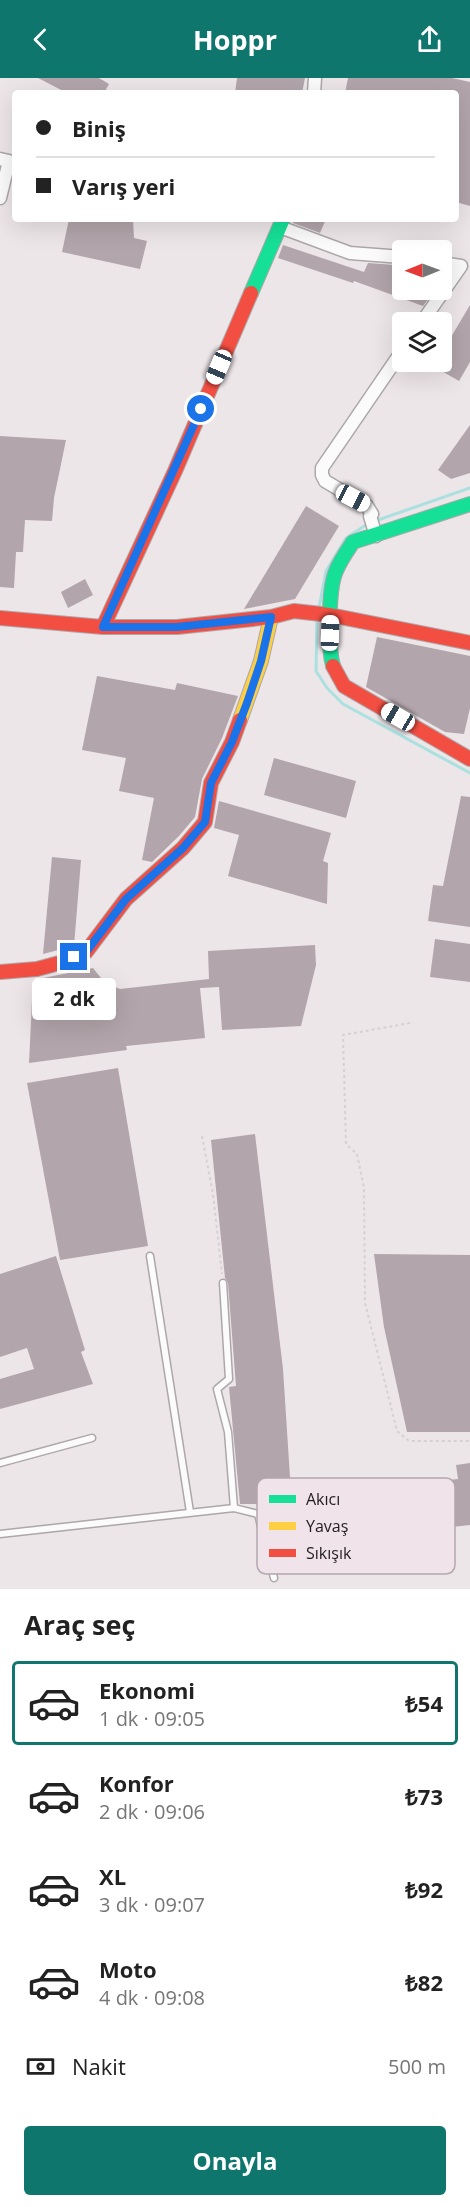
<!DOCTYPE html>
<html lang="tr">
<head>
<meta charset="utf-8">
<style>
  body { margin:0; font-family:"Open Sans",sans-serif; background:#f2f2f2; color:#222; height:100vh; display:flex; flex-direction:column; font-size:22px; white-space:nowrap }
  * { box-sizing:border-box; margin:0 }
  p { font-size:20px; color:#767676 }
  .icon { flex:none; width:33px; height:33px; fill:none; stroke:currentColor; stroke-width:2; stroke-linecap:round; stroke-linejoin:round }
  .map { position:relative; height:1511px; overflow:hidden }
  .details { display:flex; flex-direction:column; background:#fff; flex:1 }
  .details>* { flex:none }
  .hud { position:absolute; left:12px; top:12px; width:447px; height:132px; border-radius:6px; box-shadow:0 6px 24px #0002; display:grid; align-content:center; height:132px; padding:0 24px; background:#fff }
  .needle { width:39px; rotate:269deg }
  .fabs { position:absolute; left:392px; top:162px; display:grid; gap:12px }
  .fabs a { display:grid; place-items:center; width:60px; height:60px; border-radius:6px; background:#fff; box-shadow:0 6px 24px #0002; font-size:30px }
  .end { position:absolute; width:27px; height:27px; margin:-14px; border:8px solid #1a73e8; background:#fff; box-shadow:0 0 0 3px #fff }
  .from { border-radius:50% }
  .bubble { position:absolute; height:42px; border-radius:6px; background:#fff; box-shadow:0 6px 24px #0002; font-size:20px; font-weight:700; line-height:42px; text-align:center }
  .car { position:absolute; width:18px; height:36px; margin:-18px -9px; border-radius:8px; box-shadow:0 0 4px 2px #0007; background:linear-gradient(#fff 24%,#345 0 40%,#fff 0 76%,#345 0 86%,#fff 0) }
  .hud b { display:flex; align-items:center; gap:21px; height:57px; font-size:22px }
  .hud b+b { border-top:2px solid #e0e0e0 }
  .hud i { width:15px; height:15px; background:#222 }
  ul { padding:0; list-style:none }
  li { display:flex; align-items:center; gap:18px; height:84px; margin:0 12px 9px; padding:0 12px; border:3px solid transparent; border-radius:6px }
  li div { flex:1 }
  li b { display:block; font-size:22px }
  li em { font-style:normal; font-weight:700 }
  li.on { border-color:#0f766e }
  li>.icon { width:54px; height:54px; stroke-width:1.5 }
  h2 { padding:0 24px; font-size:27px; line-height:72px }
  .pay { display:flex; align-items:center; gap:15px; height:66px; padding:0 24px; font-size:22px }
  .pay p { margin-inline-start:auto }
  .primary-button { display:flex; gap:12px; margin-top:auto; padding:12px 24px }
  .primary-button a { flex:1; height:69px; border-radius:6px; background:#0f766e; color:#fff; font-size:24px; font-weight:700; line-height:69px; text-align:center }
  header { display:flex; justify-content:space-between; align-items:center; height:78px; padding:0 24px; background:#0f766e; color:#fff; font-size:27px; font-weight:700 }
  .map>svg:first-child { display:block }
</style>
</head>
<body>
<header><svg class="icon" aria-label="back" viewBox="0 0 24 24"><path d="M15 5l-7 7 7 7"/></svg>Hoppr<svg class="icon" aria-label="share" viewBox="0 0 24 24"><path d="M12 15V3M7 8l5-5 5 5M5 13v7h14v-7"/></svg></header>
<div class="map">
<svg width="470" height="1511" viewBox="0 0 470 1511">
  <rect width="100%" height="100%" fill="#ede6e9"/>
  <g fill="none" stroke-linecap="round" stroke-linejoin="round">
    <g stroke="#aae0df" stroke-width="3">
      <polyline points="375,443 470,410"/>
      <polyline points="319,530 326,493 346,460 369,445"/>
      <polyline points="317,543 316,593 327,610 343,626 470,695"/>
    </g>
  </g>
  <g fill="#b2a5ab">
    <polygon points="38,0 99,0 109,6 104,15 67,15"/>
    <polygon points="237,0 305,0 302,15 235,15"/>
    <polygon points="348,0 452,0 470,4 470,128 456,124 456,15 345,15"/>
    <polygon points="69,141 133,141 134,160 147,163 140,191 62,174"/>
    <polygon points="293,141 326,141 320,155 293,145"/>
    <polygon points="283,167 364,194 368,185 395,187 402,189 402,212 435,212 423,228 354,203 353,205 278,180"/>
    <polygon points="470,227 470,284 459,303 426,284 441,284 441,276"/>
    <polygon points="470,347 470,395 451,401 438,392"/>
    <polygon points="0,358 66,362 54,420 52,443 25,442 23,474 16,474 14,510 0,509"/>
    <polygon points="306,428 339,448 295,521 244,531"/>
    <polygon points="85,501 93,517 68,530 61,514"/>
    <polygon points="377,559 470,578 470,630 464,656 445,654 366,609"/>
    <polygon points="97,598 175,612 177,605 238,618 222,660 202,701 195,739 179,758 152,784 142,782 154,720 119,713 126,680 82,672"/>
    <polygon points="274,680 356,703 346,740 264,717"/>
    <polygon points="461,718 470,719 470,849 428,843 433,807 443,808"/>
    <polygon points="219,723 331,755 323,783 328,785 327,826 228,798 239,757 214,750"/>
    <polygon points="52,779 81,782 74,868 43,876"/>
    <polygon points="435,861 470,866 470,904 430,899"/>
    <polygon points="315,867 316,887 301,948 222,952 219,909 200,910 205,960 126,968 127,972 29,985 33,902 93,890 105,905 120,911 209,901 208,873"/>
    <polygon points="118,990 148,1168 60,1182 27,1005"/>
    <polygon points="255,1056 283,1291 292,1430 351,1423 349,1413 458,1401 456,1387 470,1385 470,1447 272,1469 263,1426 240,1426 229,1309 236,1308 228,1205 225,1200 211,1062"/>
    <polygon points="374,1176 470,1177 470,1354 407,1354 384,1249"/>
    <polygon points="56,1178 85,1272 81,1274 93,1306 0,1331 0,1301 34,1291 27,1270 0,1279 0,1196"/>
  </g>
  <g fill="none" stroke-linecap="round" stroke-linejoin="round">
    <g stroke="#aca7a9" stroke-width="9">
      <g id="lane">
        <polyline points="150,1178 190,1434"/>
        <polyline points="223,1205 229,1301 217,1311 228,1354 234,1430"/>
        <polyline points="0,1385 92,1360"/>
        <polyline points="0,1456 234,1430 258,1436 274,1500"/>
      </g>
    </g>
    <g stroke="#aca7a9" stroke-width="15">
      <g id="street">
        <polyline points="314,15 315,0"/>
        <polyline points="0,81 9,83 0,120"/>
        <polyline points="280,149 350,175 402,179"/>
        <polyline points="422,244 461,188 441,185"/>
        <polyline points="376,458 370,438 372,436 367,428 325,403 322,397 322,390 402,273"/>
      </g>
    </g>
    <g stroke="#aca7a9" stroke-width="16">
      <g id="fast">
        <polyline points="251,215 283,141"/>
        <path d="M333,588C328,569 328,511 336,493C340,483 347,473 353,464L470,426"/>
      </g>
    </g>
    <g stroke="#aca7a9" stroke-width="16">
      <polyline id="slow" points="240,642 261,583 271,539"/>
    </g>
    <g stroke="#aca7a9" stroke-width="16">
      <g id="jam">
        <polyline points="0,540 103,549 177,549 271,539 294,533 330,537 470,565"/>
        <polyline points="103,549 175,393 251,215"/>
        <polyline points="333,588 344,608 470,681"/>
        <polyline points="0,894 37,891 63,884 86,874 126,821 183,770 205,744 211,705 232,664 240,642"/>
      </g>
    </g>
    <g stroke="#d4d1d2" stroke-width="2" stroke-dasharray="3 3" stroke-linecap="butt">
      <polyline points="410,945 343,957 346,1066 357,1076 364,1110 365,1225 397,1353 409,1363 470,1363"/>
      <polyline points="202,1058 213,1116 222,1196"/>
    </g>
    <use href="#lane" stroke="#fcfbfc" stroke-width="6"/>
    <use href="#street" stroke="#fcfbfc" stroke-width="12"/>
    <use href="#fast" stroke="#16e098" stroke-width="14"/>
    <use href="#slow" stroke="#ffcf43" stroke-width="14"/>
    <use href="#jam" stroke="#f24e42" stroke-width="14"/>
  </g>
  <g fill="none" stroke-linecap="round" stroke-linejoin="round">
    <polyline stroke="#1a73e8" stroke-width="8" points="74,879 86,874 126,821 183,770 205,744 211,705 232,664 247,625 261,583 271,539 177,549 103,549 201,331"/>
  </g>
  <rect x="257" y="1400" width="198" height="96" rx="9" fill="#f0e3e9" stroke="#b2a7ac" stroke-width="1.5"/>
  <rect x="269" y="1417" width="27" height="8" fill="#16e098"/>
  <rect x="269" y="1444" width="27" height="8" fill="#ffcf43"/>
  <rect x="269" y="1471" width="27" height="8" fill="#f24e42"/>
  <g font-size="16" fill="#211c1e">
    <text x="306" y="1427">Akıcı</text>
    <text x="306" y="1454">Yavaş</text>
    <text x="306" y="1481">Sıkışık</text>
  </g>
</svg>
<div class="fabs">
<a><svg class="needle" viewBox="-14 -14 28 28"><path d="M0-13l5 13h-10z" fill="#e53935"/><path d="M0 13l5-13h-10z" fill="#767676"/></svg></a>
<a><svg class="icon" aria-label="layers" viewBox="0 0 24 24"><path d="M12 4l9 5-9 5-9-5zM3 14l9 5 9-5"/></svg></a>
</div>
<i class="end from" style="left:201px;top:331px"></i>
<i class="end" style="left:74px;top:879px"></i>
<div class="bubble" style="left:32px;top:900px;width:84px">2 dk</div>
<i class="car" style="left:219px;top:289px;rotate:203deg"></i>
<i class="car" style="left:353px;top:420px;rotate:118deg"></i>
<i class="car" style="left:330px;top:555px;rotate:2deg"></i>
<i class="car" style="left:398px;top:639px;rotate:300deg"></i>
<div class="hud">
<b><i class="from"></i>Biniş</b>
<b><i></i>Varış yeri</b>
</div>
</div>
<section class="details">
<h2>Araç seç</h2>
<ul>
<li class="on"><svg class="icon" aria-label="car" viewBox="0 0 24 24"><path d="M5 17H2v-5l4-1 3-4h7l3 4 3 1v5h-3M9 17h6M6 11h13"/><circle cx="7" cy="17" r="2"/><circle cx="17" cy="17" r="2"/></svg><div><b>Ekonomi</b><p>1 dk · 09:05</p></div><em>₺54</em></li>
<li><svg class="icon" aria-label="car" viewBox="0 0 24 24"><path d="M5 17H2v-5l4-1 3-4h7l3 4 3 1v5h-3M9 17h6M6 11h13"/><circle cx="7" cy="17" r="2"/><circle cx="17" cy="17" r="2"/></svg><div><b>Konfor</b><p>2 dk · 09:06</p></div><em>₺73</em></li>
<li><svg class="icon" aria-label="car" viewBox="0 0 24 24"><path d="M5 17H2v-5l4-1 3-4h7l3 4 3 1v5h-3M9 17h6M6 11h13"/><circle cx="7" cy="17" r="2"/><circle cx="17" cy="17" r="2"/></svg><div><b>XL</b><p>3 dk · 09:07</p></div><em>₺92</em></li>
<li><svg class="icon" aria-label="car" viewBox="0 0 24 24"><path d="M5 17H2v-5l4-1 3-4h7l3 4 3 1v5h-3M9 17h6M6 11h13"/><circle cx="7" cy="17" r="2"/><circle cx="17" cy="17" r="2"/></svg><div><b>Moto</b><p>4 dk · 09:08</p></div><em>₺82</em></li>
</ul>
<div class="pay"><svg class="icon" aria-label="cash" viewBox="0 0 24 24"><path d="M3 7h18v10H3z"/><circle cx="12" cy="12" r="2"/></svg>Nakit<p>500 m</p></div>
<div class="primary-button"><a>Onayla</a></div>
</section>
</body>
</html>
